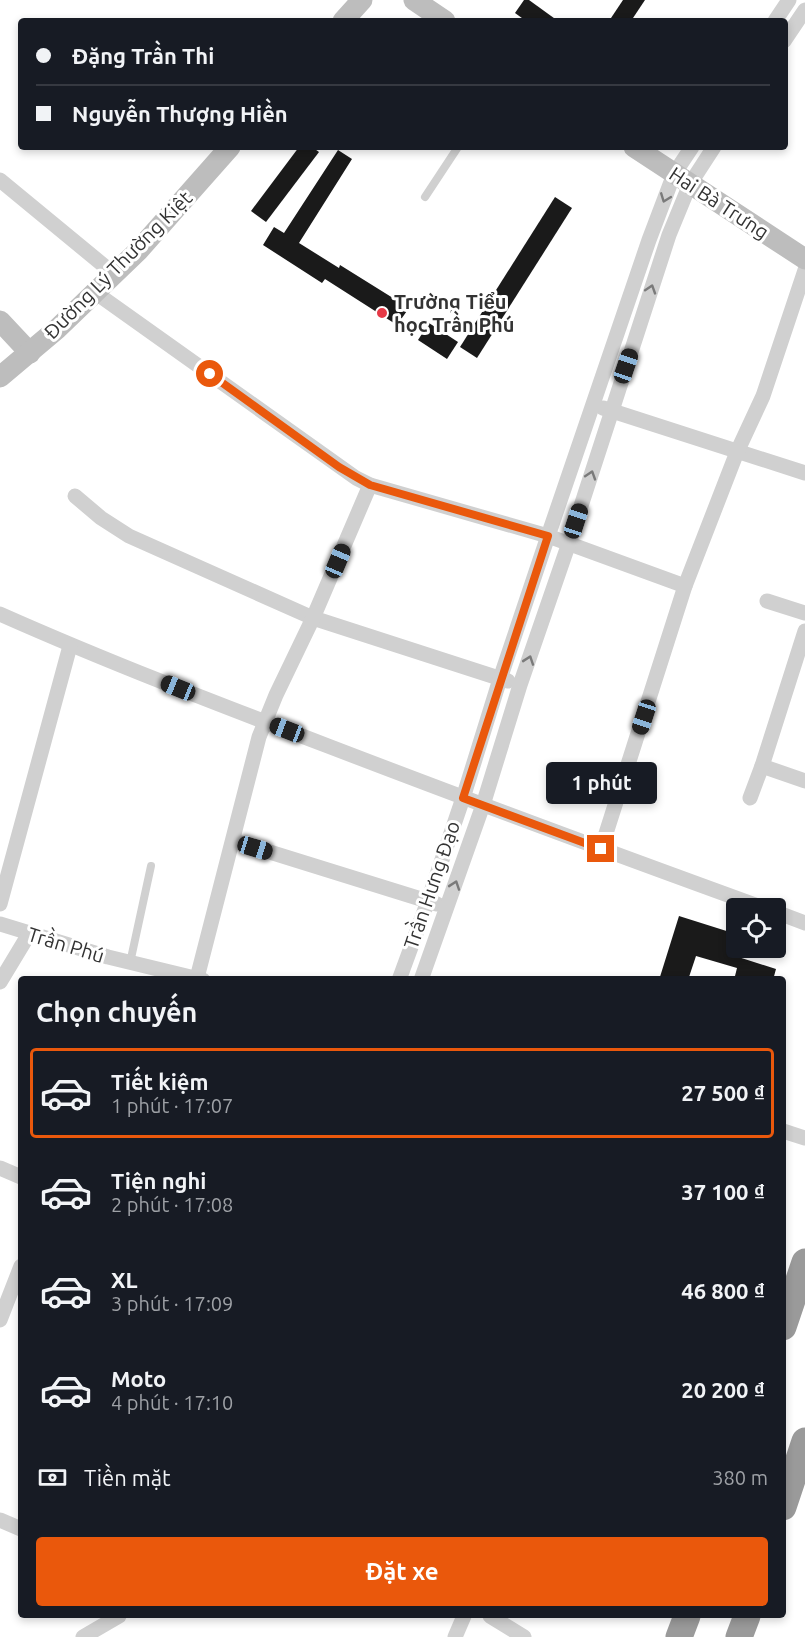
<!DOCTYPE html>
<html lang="vi">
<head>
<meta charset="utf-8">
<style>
  body { margin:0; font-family:Ubuntu,sans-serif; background:#20242c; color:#f1f3f6; height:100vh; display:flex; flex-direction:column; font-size:22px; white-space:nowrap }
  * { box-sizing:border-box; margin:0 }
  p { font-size:20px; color:#9ea1a6 }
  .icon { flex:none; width:33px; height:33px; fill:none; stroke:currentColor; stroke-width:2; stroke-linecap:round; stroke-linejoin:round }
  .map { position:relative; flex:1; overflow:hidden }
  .sheet { position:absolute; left:18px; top:976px; width:768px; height:642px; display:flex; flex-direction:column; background:#171b24; border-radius:6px; box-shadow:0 3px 9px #0003 }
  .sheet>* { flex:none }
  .banner { position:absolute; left:18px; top:18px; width:770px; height:132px; border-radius:6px; box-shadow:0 3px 9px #0003; display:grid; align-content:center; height:132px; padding:0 18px; background:#171b24 }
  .controls { position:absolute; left:726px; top:898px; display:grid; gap:12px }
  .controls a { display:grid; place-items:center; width:60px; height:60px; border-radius:6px; background:#171b24; box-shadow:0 3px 9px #0003; font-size:30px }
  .end { position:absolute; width:27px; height:27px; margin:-14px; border:8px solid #ea580c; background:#fff; box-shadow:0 0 0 3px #fff }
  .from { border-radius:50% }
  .bubble { position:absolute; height:42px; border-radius:6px; background:#171b24; box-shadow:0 3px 9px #0003; font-size:20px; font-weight:700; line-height:42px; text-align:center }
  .car { position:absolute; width:18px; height:36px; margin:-18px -9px; border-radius:8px; box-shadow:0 0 4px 2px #0007; background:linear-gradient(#222 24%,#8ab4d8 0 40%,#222 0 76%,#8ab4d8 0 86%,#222 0) }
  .banner b { display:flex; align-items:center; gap:21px; height:57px; font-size:22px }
  .banner b+b { border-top:2px solid #363941 }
  .banner i { width:15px; height:15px; background:#f1f3f6 }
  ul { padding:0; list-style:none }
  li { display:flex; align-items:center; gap:18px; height:90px; margin:0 12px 9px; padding:0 6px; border:3px solid transparent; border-radius:6px }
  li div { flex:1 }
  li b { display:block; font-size:22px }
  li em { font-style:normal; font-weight:700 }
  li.current { border-color:#ea580c }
  li>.icon { width:54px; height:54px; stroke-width:1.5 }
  h2 { padding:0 18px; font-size:27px; line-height:72px }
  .pay { display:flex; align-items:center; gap:15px; height:66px; padding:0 18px; font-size:22px }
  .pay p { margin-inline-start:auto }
  .button { display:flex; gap:12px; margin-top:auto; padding:12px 18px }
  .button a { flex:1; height:69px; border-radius:6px; background:#ea580c; color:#fff; font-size:24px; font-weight:700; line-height:69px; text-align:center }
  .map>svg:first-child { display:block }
</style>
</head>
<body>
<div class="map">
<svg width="805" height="1637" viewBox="0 0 805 1637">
  <rect width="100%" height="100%" fill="#fff"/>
  <g fill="#1a1a1a">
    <polygon points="524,0 529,0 558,21 526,21 515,13"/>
    <polygon points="623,0 645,0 631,21 609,21"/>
    <polygon points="299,147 312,147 319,152 266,222 251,211"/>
    <polygon points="338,150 352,159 299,243 339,268 340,265 409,308 397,325 325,279 322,283 263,245 274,227 284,233"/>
    <polygon points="555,197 572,208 477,358 460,347"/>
    <polygon points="429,323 458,342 447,359 418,340"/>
    <polygon points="679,916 736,934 729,954 776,969 773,980 734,980 737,968 696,956 688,980 659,980"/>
  </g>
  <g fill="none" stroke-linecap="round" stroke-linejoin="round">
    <g stroke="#d0d0d0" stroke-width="8">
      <polyline points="425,197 458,147"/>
      <polyline points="130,963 151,866"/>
    </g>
    <g stroke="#d0d0d0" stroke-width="15">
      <polyline points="775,21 789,0"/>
      <polyline points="784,41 805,10"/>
      <polyline points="0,180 114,274"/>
      <polyline points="96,293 356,478 370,485 548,536 685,586"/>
      <polyline points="603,408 805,473"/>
      <polyline points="75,496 101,518 129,536 313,618 508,681"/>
      <polyline points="767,601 805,613"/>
      <path d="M0,614C108,662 218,704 328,746C474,802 620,856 766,909"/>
      <polyline points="762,766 805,781"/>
      <polyline points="750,798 762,766 805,631"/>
      <polyline points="234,841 437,904"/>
      <polyline points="601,849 685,586 737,452 763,396 805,270"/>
      <polyline points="0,904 70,646"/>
      <polyline points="776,912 805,923"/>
      <polyline points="0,924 108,957 203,980"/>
      <polyline points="197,978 259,737 276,695 313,618 370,485"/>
      <polyline points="399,980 428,901 463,798 500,679 548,536 649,240 674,174 692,147"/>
      <polyline points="421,980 483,805 520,685 569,543 669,235 690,184 714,147"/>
      <polyline points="0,982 29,934"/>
      <polyline points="783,1131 805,1138"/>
      <polyline points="0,1168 21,1177"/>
      <polyline points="0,1320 21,1266"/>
      <polyline points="0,1520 21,1529"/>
      <polyline points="490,1616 524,1637"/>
      <polyline points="83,1637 119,1616"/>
      <polyline points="455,1637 464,1616"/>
    </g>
    <g stroke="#bdbdbd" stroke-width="21">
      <polyline points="414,0 445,21"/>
      <polyline points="343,21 362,0"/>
      <polyline points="634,147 805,259"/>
      <polyline points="0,321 30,353"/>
      <polyline points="0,377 57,329 138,251 230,147"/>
    </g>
    <g stroke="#9a9a9a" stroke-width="27">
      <polyline points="783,1327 805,1262"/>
      <polyline points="783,1507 805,1441"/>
      <polyline points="679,1637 687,1616"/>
      <polyline points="739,1637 747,1616"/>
    </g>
  </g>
  <defs><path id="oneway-chevron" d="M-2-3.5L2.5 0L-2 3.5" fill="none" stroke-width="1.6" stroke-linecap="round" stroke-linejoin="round" transform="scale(1.5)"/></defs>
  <g stroke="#7a7a7a">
    <use href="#oneway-chevron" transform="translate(665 198) rotate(111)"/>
    <use href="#oneway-chevron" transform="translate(651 289) rotate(-72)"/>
    <use href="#oneway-chevron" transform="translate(591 475) rotate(-72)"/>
    <use href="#oneway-chevron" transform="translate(529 660) rotate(-71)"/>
    <use href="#oneway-chevron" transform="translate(455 885) rotate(-71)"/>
  </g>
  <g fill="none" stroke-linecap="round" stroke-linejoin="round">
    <polyline stroke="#ea580c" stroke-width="8" points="210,374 339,467 370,485 548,536 463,798 601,849"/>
  </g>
  <circle fill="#e63946" stroke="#fff" stroke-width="2" cx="382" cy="313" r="6"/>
  <g text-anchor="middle" stroke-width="6" stroke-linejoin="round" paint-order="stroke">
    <g font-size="20" fill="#333" stroke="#fff">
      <text transform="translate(719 203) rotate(33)" y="7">Hai Bà Trưng</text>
      <text transform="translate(118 265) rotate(-45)" y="7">Đường Lý Thường Kiệt</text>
      <text transform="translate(432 885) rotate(-71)" y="7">Trần Hưng Đạo</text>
      <text transform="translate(66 945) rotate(17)" y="7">Trần Phú</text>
    </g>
    <g font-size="20" font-weight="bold" fill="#333" stroke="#fff" text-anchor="start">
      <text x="394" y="309">Trường Tiểu<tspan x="394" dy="23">học Trần Phú</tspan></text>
    </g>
  </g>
</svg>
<div class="controls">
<a><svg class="icon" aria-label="locate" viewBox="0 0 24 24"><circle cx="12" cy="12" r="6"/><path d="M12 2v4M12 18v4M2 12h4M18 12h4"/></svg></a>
</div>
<i class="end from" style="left:210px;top:374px"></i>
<i class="end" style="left:601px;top:849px"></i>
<div class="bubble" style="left:546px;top:762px;width:111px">1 phút</div>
<i class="car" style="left:626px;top:366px;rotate:19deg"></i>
<i class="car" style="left:576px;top:521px;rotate:18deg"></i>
<i class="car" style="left:338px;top:561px;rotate:23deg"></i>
<i class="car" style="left:178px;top:688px;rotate:292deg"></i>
<i class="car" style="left:644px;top:717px;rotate:198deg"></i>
<i class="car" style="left:287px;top:730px;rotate:291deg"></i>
<i class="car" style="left:255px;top:848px;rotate:107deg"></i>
<div class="banner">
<b><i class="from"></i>Đặng Trần Thi</b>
<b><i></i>Nguyễn Thượng Hiền</b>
</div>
<section class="sheet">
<h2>Chọn chuyến</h2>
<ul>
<li class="current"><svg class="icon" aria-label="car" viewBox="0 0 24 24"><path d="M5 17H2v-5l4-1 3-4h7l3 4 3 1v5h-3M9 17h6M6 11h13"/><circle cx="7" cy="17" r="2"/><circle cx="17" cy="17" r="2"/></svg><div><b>Tiết kiệm</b><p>1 phút · 17:07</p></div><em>27 500 ₫</em></li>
<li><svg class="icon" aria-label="car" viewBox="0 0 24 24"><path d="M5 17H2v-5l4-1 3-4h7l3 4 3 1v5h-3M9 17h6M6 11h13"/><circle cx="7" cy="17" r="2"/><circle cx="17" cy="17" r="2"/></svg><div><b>Tiện nghi</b><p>2 phút · 17:08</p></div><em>37 100 ₫</em></li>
<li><svg class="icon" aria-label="car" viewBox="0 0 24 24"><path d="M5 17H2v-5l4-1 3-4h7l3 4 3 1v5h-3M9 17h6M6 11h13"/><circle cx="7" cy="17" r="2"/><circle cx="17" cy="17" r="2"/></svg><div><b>XL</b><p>3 phút · 17:09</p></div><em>46 800 ₫</em></li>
<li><svg class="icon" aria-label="car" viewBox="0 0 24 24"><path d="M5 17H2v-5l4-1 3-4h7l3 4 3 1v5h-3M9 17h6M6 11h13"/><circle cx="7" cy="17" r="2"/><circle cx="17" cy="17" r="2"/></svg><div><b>Moto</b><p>4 phút · 17:10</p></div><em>20 200 ₫</em></li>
</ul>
<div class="pay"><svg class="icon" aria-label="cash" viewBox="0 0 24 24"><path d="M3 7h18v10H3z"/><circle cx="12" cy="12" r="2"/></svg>Tiền mặt<p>380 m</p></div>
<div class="button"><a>Đặt xe</a></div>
</section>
</div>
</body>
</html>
